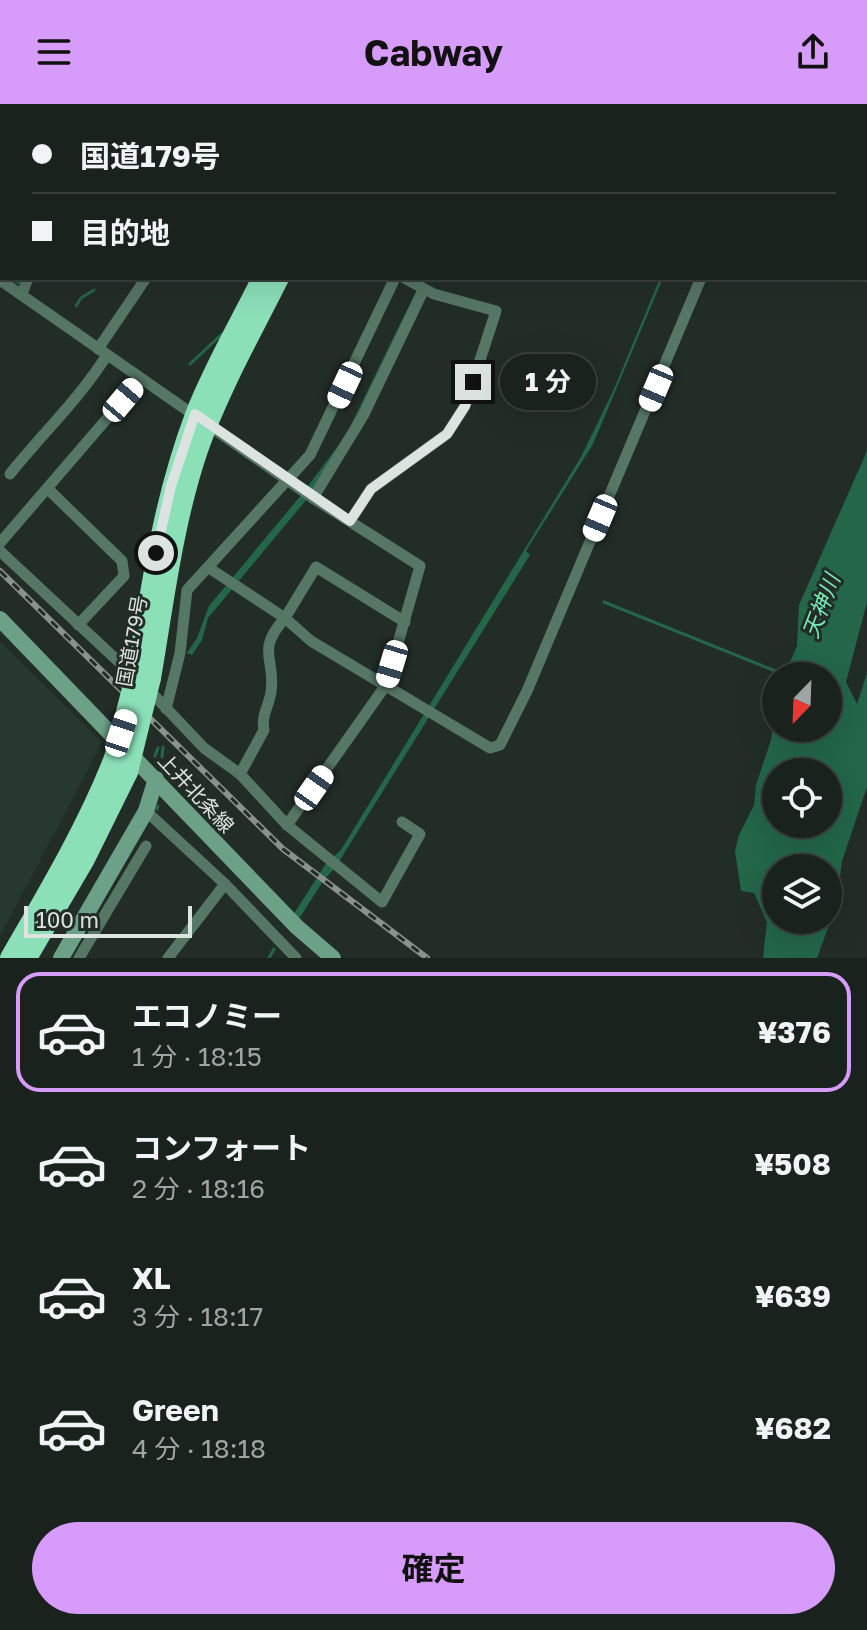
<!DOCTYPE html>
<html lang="ja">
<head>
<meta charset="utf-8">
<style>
  body { margin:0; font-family:"Golos Text","Noto Sans JP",sans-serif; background:#272f2b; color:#f1f3f6; height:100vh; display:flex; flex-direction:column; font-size:30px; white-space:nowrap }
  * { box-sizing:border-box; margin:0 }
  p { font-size:26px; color:#9fa4a4 }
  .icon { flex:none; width:44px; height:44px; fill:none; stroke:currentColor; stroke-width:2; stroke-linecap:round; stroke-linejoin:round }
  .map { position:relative; height:854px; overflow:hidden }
  .details { display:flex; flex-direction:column; background:#1a221e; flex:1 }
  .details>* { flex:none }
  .guide { position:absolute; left:0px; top:0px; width:868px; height:176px; box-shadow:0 8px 32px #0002,0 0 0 2px #383f3c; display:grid; align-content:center; height:176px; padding:0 32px; background:#1a221e }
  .needle { width:52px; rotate:203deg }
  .fabs { position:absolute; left:762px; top:558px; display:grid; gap:16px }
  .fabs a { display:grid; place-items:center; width:80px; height:80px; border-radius:50%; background:#1a221e; box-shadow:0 8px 32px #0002,0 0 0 2px #383f3c; font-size:40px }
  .scale { position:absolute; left:24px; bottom:20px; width:168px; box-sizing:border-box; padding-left:8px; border:4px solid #dce3e0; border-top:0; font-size:22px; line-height:28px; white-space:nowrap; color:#dce3e0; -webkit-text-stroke:6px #232d28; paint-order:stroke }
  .end { position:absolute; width:36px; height:36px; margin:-18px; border:10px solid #dce3e0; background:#111; box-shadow:0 0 0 4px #111 }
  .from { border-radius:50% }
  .bubble { position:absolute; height:56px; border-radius:28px; background:#1a221e; box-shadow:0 8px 32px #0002,0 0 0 2px #383f3c; font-size:26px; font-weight:700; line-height:56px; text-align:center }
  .car { position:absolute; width:24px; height:48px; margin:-24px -12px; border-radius:10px; box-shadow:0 0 6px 2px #0007; background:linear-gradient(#fff 24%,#345 0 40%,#fff 0 76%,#345 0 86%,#fff 0) }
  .guide b { display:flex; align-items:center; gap:28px; height:76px; font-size:30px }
  .guide b+b { border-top:2px solid #383f3c }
  .guide i { width:20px; height:20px; background:#f1f3f6 }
  ul { padding:14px 0 0; list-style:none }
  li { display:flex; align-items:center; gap:24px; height:120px; margin:0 16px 12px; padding:0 16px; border:4px solid transparent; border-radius:24px }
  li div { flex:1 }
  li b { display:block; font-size:30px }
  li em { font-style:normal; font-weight:700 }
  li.active { border-color:#d79bf9 }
  li>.icon { width:72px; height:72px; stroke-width:1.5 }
  .primary-button { display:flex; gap:16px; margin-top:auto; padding:16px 32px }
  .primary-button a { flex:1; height:92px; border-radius:48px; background:#d79bf9; color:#111; font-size:32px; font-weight:700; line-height:92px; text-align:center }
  header { display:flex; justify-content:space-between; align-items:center; height:104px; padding:0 32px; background:#d79bf9; color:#111; font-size:36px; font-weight:700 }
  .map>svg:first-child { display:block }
</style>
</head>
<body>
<header><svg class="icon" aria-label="menu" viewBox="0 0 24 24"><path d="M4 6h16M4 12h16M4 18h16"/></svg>Cabway<svg class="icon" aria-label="share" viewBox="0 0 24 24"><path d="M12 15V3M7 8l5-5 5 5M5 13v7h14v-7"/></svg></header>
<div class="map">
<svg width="867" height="854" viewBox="0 0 867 854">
  <rect width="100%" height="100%" fill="#232d28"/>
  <polygon fill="#26382f" points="0,537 102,639 0,832"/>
  <g fill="#23664a" fill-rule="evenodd">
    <polygon points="426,174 360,310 307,395 208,514 202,536 192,551 187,549 197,534 209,502 302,390 346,331 422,175"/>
    <polygon points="660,174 663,174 593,340 526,447 530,451 335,764 323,777 299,815 293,811 327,758 341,746 581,353 615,283"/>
    <path d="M867,347V498L846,578L857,600L867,569V683L842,757L836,802L817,854H763L767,818L754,789L741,787L735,747L739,731L754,701L756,681L771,636L776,603V624H828V572H784L797,542L799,501ZM776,668H828V720H776ZM776,764H828V816H776Z"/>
  </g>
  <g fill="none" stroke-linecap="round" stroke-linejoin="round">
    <g stroke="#23664a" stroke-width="3">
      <polyline points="0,166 2,167"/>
      <polyline points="12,174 19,179"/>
      <polyline points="76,202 81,194 94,186"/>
      <polyline points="190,260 222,230"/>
      <polyline points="604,498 788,572"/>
      <polyline points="155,652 158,644"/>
      <polyline points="162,653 163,643"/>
      <polyline points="157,705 158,702"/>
      <polyline points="269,854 274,845"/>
    </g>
    <g stroke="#567666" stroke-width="11">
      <polyline points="37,0 38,2"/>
      <polyline points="569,0 580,2"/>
      <polyline points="9,2 10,0"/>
      <polyline points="262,2 263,0"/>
      <polyline points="468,2 468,0"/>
      <polyline points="533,2 534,0"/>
      <polyline points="589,2 590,0"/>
      <polyline points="677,2 678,0"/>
      <polyline points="761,2 762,0"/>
      <polyline points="0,15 2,12"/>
      <polyline points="0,176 313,394 420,462 386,581 287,721 240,670 204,644 148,585"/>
      <polyline points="22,190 28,174"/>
      <polyline points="98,245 146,174"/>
      <path d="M10,370C42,330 80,294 107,251"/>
      <polyline points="48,385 122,457 124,472 78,521"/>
      <polyline points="313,394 363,312 424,185"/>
      <polyline points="350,417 371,385 447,330 465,302 496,207 434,190 404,174"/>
      <polyline points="0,439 141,275"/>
      <polyline points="0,447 135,573"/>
      <path d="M209,464L285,514C255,548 276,553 271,588C269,602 261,611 264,626L240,670"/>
      <polyline points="405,518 316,463 285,514 311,537 490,644 500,641 527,587 701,174"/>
      <polyline points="166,605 180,549 187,486 310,351 395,174"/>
      <polyline points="146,707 225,780 296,854"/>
      <polyline points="287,721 382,798 420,730 402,718"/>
      <polyline points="79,854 146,742"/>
      <polyline points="168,854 225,780"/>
    </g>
    <g stroke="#6ca187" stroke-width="16">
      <polyline points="288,0 292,2"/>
      <polyline points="0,515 297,823 333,854"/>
      <polyline points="61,854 146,707 156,675"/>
    </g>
    <g stroke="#8be0b8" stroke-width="20">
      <polyline points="347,2 348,0"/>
      <polyline points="367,2 369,0"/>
      <path d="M138,562C152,476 164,393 195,311C213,264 240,219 262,174"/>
      <path d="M151,574C164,498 173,420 198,346C219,286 251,230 279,174"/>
      <path d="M10,854C48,788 86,725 114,654"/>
      <polyline points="27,854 84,757 128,668"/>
    </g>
    <g stroke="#8a928e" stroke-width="6">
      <polyline id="rail" points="0,467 283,745 427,854"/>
    </g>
    <use href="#rail" stroke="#232d28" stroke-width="3" stroke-dasharray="9" stroke-linecap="butt"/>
    <g stroke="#8be0b8" stroke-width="20">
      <polyline points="114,654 138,562"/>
      <polyline points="128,668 151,574"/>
    </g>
  </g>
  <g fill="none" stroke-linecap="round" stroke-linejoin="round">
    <polyline stroke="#dce3e0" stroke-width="10" points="156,449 171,382 195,310 350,417 371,385 447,330 465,302 473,278"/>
  </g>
  <g text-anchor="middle" stroke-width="6" stroke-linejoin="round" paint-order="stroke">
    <g font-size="20" fill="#dce3e0" stroke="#232d28">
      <text transform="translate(132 537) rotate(-80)" y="7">国道179号</text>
      <text transform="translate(196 689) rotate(47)" y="7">上井北条線</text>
    </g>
    <g font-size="22" font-style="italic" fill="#75ebb6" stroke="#232d28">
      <text transform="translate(821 502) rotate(-69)" y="8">天神川</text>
    </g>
  </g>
</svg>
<div class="fabs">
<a><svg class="needle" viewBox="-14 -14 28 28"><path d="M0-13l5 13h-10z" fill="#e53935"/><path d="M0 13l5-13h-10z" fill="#9fa4a4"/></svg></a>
<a><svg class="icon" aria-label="locate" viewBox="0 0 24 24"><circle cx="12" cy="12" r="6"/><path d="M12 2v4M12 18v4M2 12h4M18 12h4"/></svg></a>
<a><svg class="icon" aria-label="layers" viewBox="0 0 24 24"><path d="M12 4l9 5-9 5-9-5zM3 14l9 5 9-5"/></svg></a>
</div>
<div class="scale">100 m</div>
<i class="end from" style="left:156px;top:449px"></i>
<i class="end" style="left:473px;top:278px"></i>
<div class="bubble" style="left:500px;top:250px;width:96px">1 分</div>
<i class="car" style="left:345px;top:281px;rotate:205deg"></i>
<i class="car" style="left:656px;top:284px;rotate:203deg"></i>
<i class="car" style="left:123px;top:296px;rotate:40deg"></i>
<i class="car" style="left:600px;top:414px;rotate:203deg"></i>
<i class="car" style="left:392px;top:560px;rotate:197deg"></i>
<i class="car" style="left:121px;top:629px;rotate:18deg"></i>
<i class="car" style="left:314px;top:684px;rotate:35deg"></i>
<div class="guide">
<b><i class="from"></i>国道179号</b>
<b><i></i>目的地</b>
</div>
</div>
<section class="details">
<ul>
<li class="active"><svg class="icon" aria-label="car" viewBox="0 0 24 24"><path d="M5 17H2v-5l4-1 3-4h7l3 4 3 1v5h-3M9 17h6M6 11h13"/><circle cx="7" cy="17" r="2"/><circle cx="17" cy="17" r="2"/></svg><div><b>エコノミー</b><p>1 分 · 18:15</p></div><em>¥376</em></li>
<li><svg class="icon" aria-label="car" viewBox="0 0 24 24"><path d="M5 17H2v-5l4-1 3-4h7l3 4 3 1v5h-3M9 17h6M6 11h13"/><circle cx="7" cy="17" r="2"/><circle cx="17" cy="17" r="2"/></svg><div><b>コンフォート</b><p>2 分 · 18:16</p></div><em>¥508</em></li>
<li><svg class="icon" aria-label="car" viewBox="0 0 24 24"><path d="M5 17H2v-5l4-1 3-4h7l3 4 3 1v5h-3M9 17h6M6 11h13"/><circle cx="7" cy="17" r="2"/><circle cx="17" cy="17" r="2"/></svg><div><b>XL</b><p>3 分 · 18:17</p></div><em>¥639</em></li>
<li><svg class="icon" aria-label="car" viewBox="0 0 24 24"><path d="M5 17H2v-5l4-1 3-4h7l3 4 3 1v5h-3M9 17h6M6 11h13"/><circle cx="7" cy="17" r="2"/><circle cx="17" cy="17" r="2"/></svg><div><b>Green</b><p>4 分 · 18:18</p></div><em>¥682</em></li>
</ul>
<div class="primary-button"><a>確定</a></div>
</section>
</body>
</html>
